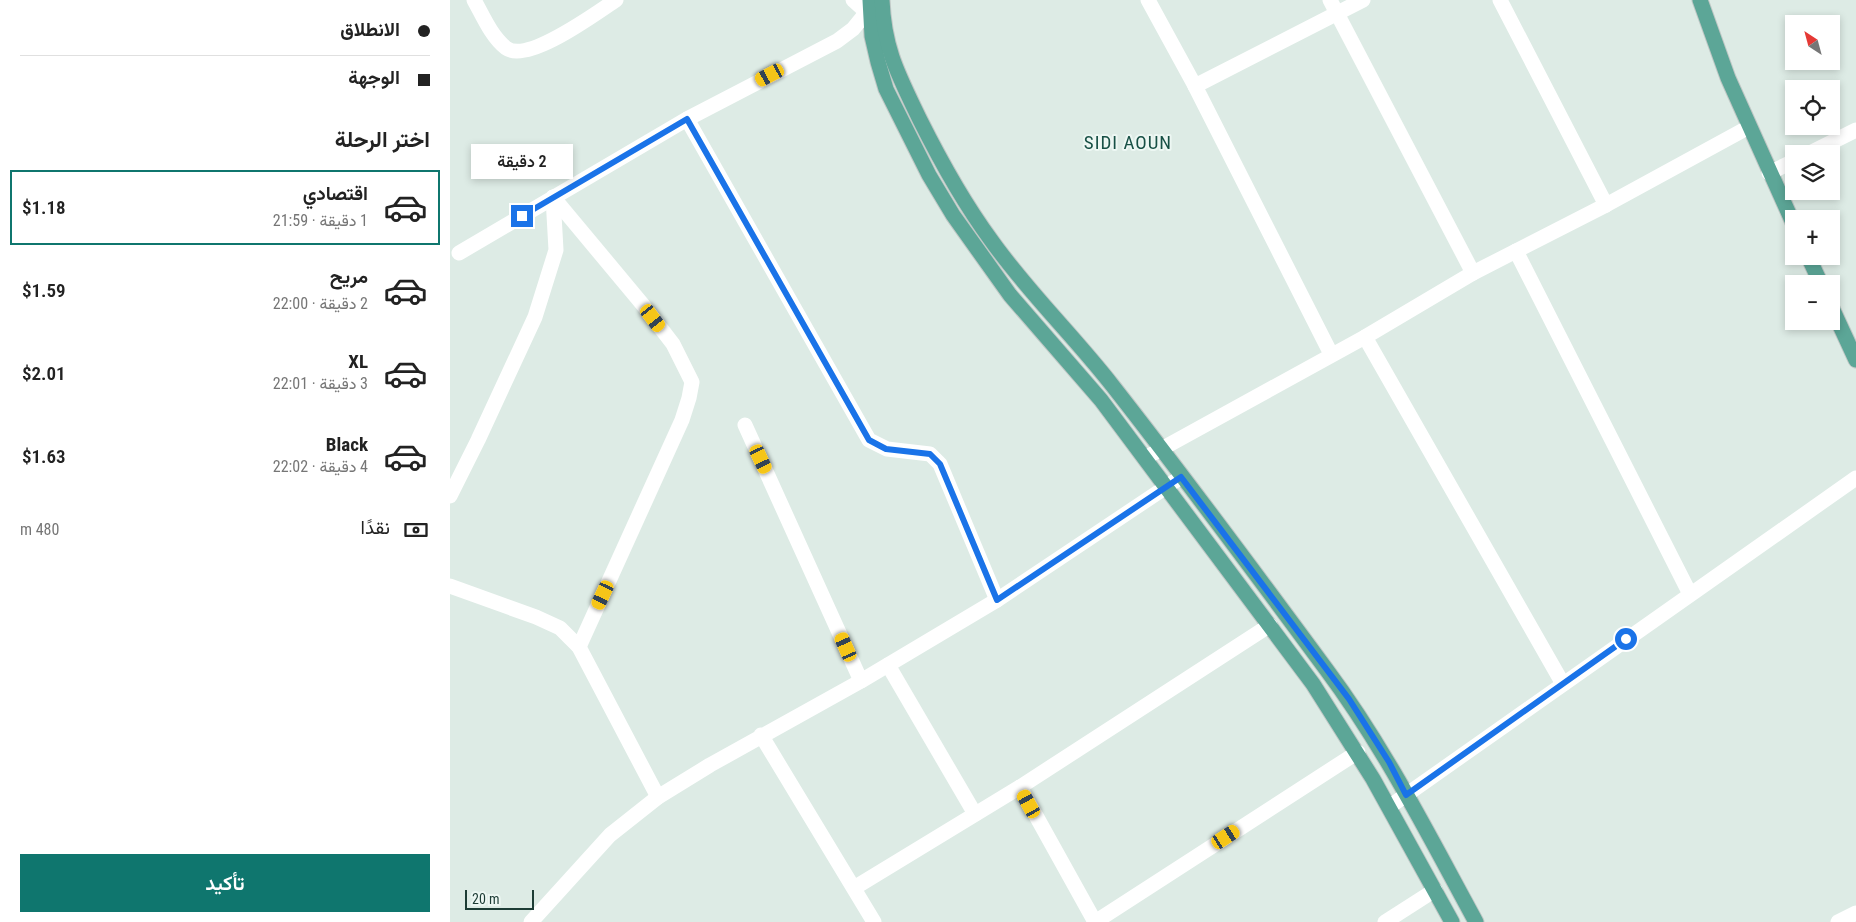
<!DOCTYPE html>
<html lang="ar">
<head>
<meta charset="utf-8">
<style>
  body { margin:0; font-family:"Roboto Condensed",Vazirmatn,sans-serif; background:#f6f6f6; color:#222; direction:rtl; height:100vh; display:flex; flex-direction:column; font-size:19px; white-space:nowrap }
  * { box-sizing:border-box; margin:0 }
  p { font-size:16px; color:#767676 }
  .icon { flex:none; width:28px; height:28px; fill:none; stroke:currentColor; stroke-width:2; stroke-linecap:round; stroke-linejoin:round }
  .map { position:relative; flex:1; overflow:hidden; direction:ltr }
  .panel { display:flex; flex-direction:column; background:#fff; width:450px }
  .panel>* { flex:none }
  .banner { display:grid; align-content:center; height:110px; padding:0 20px; background:#fff }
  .needle { width:32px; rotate:324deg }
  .fabs { position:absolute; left:1335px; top:15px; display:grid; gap:10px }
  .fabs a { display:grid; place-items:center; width:55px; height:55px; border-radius:0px; background:#fff; box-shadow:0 2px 8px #0003; font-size:25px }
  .scale { position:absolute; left:15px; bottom:12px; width:69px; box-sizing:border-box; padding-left:5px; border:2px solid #1d3c35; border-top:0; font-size:14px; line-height:18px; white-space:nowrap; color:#1d3c35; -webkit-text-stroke:4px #edf7f3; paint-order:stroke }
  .end { position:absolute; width:22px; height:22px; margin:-11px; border:6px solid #1a73e8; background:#fff; box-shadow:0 0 0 2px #fff }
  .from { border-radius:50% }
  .bubble { position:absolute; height:35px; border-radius:0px; background:#fff; box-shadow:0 2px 8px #0003; font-size:16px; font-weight:600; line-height:35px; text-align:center; direction:rtl }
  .car { position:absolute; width:15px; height:30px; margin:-15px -8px; border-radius:6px; box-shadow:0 0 4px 1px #0007; background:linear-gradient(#f5c518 24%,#345 0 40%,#f5c518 0 76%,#345 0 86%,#f5c518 0) }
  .banner b { display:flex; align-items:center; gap:18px; height:48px; font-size:19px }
  .banner b+b { border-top:1px solid #e0e0e0 }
  .banner i { width:12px; height:12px; background:#222 }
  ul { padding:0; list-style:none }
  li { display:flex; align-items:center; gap:15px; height:75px; margin:0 10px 8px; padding:0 10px; border:2px solid transparent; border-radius:0px }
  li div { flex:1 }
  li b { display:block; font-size:19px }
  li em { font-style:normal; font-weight:600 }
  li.current { border-color:#0f766e }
  li>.icon { width:45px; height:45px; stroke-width:1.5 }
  h2 { padding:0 20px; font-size:22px; line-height:60px }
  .pay { display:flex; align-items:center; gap:12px; height:55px; padding:0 20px; font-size:19px }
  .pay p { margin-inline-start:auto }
  .action { display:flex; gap:10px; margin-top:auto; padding:10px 20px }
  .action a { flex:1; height:58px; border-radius:0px; background:#0f766e; color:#fff; font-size:20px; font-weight:600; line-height:58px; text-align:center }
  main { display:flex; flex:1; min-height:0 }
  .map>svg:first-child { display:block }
</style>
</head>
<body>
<main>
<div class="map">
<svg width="1406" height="922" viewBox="0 0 1406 922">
  <rect width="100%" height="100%" fill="#ddebe5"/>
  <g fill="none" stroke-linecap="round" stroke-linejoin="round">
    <g stroke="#c0c8c6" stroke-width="17">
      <g id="primary">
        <polyline points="420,0 422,36 428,62 436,89 479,175 503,215 560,295 651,400 863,684 923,779 1002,922"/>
        <path d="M432,0C434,50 449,76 470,120C491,162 513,202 541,240C577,291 623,335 662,385C735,478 806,574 876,669C935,748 979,836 1026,922"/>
        <polyline points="1250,0 1278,78 1344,225"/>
        <polyline points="1358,256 1371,284"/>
        <polyline points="1381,306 1406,360"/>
      </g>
    </g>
    <g stroke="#fff" stroke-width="15">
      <path d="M24,0C33,16 41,36 56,48C78,64 146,13 166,0"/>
      <polyline points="403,0 424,19"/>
      <polyline points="698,0 745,86 881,354"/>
      <polyline points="880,0 1023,273"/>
      <polyline points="1050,0 1156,205"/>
      <polyline points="745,86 913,0"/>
      <polyline points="237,119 419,440 437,449 480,454 490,464 547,600"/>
      <polyline points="1358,154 1406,130"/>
      <polyline points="1319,173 1344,161"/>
      <polyline points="103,197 193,305 223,344 242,382 239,398 232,420 129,647"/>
      <polyline points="1066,251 1240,594"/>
      <polyline points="9,253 237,119 387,41 403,29 416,13"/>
      <polyline points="915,337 1113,684"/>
      <polyline points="295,425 411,681"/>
      <polyline points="695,458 915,337 1023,273 1156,205 1299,127"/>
      <polyline points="0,496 28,440 85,317 106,250 103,197"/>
      <polyline points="0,586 86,617 110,628 129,647 208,797"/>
      <polyline points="438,665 525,814"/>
      <polyline points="311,735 424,922"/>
      <polyline points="570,787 645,922"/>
      <polyline points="939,807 1406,478"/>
      <polyline points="404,888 570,787 820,625"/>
      <polyline points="81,922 160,835 208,797 260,765 411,681 547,600 731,477"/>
      <polyline points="645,922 908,752"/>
      <polyline points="935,922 985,890"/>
      <polyline points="1388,922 1406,913"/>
    </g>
    <use href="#primary" stroke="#5ca697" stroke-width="15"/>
  </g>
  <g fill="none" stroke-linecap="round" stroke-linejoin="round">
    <polyline stroke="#1a73e8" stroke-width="6" points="72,216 237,119 419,440 436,449 480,454 490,464 547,600 731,477 899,699 939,762 956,795 1176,639"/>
  </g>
  <g text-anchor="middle" stroke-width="4" stroke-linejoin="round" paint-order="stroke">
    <g font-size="19" letter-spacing="1" fill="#175045" stroke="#edf7f3">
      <text x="678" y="149">SIDI AOUN</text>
    </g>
  </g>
</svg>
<div class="fabs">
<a><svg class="needle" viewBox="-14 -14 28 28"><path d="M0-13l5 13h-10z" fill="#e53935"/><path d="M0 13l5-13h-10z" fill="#767676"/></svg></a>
<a><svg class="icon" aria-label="locate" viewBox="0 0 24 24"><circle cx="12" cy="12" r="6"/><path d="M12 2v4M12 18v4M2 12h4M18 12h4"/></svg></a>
<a><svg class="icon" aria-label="layers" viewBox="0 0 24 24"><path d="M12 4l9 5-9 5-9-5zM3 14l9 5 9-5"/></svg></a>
<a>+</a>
<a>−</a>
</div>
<div class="scale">20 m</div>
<i class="end from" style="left:1176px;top:639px"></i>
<i class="end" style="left:72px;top:216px"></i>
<div class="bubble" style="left:21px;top:144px;width:102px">2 دقيقة</div>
<i class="car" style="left:320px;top:75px;rotate:242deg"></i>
<i class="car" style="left:203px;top:318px;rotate:143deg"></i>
<i class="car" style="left:311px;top:459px;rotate:155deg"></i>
<i class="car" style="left:153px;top:595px;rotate:205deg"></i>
<i class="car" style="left:396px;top:647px;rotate:336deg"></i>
<i class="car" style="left:579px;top:804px;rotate:331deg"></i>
<i class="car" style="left:776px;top:837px;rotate:57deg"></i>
</div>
<section class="panel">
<div class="banner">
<b><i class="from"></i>الانطلاق</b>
<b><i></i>الوجهة</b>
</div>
<h2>اختر الرحلة</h2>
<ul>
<li class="current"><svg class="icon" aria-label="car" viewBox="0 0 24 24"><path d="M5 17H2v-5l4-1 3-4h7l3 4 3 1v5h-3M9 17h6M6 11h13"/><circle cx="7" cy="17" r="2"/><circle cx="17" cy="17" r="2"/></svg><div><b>اقتصادي</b><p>1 دقيقة · 21:59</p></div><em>$1.18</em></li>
<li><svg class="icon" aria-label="car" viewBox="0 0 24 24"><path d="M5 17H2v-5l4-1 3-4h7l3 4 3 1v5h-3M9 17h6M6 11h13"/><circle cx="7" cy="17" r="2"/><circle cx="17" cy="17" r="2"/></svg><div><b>مريح</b><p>2 دقيقة · 22:00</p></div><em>$1.59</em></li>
<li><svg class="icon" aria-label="car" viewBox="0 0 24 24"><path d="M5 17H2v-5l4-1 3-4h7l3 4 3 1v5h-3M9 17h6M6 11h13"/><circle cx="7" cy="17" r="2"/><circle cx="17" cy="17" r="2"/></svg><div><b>XL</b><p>3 دقيقة · 22:01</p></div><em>$2.01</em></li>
<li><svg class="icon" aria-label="car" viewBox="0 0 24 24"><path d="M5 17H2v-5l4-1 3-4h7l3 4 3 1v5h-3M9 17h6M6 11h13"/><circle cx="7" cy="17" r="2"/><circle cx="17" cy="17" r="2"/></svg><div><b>Black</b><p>4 دقيقة · 22:02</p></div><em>$1.63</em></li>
</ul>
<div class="pay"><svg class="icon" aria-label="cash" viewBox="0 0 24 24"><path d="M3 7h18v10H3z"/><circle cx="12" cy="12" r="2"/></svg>نقدًا<p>480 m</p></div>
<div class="action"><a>تأكيد</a></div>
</section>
</main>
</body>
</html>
